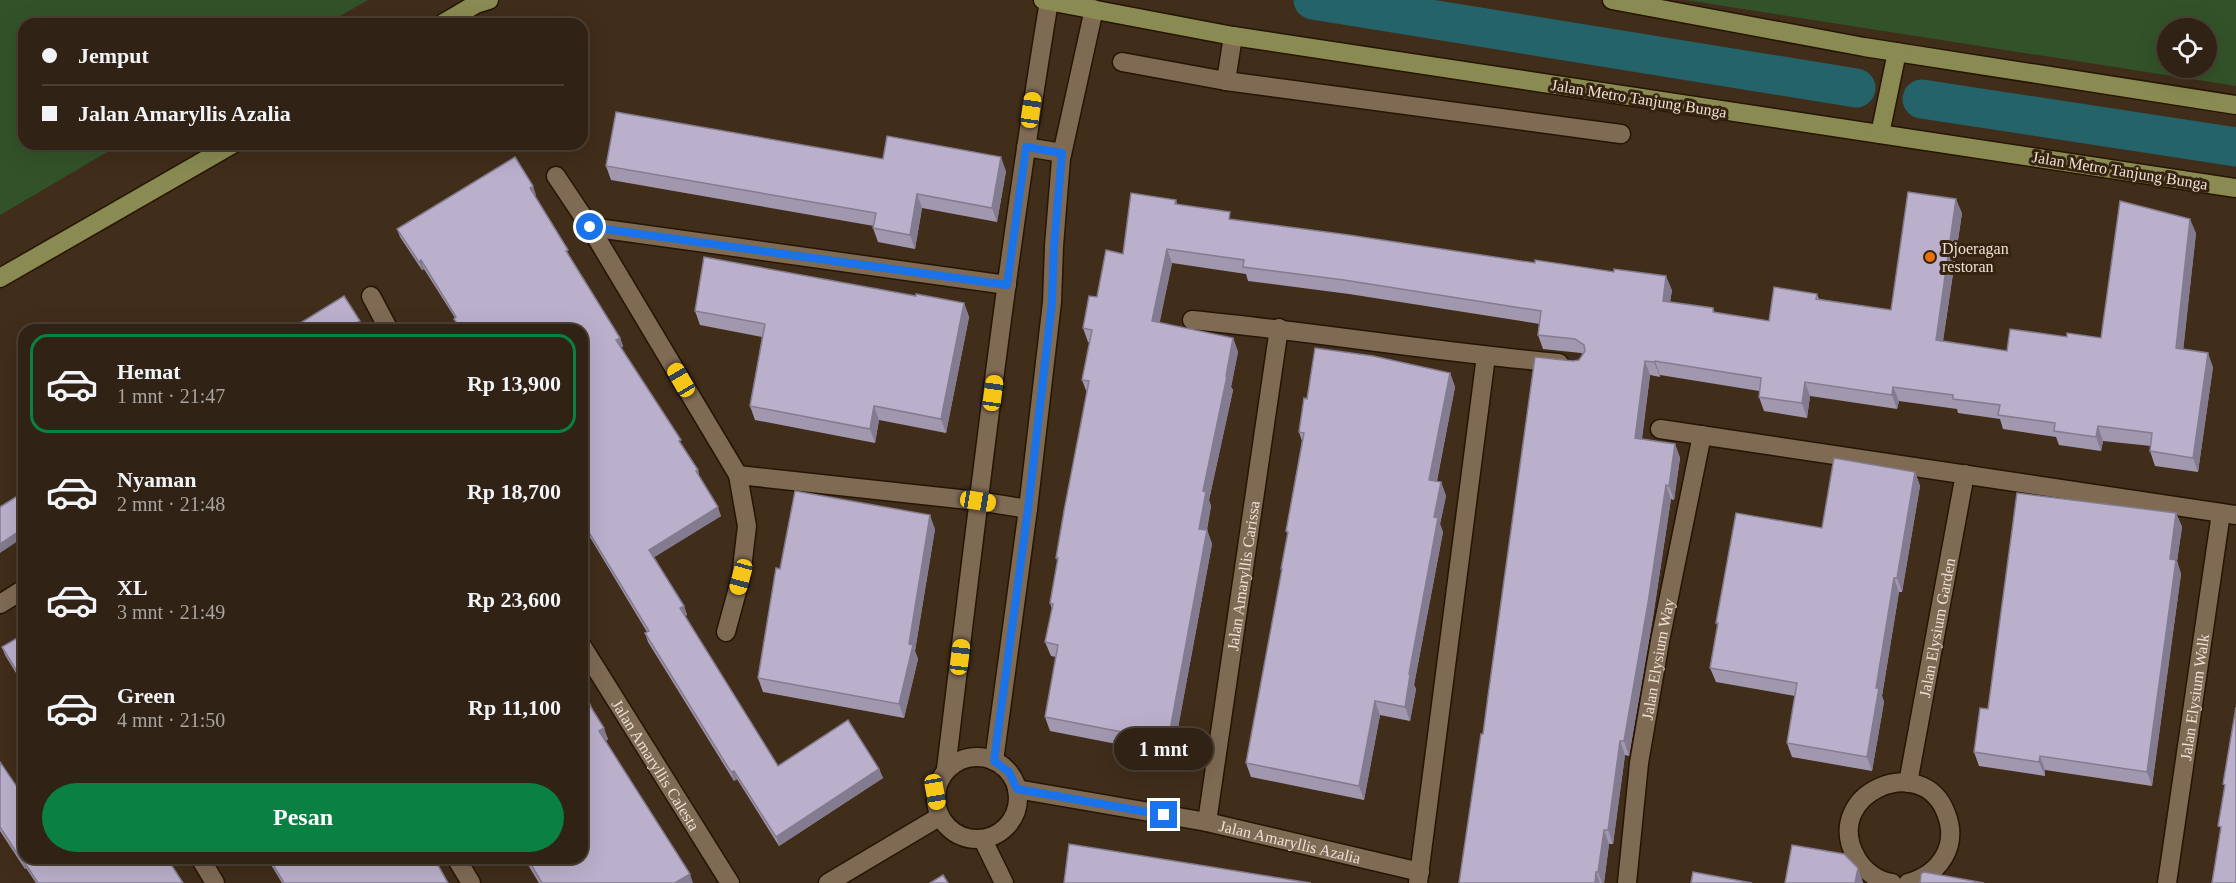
<!DOCTYPE html>
<html lang="id">
<head>
<meta charset="utf-8">
<style>
  body { margin:0; font-family:Georgia,serif; background:#3c2f22; color:#f1f3f6; height:100vh; display:flex; flex-direction:column; font-size:22px; white-space:nowrap }
  * { box-sizing:border-box; margin:0 }
  p { font-size:20px; color:#a8a4a0 }
  .icon { flex:none; width:33px; height:33px; fill:none; stroke:currentColor; stroke-width:2; stroke-linecap:round; stroke-linejoin:round }
  .map { position:relative; flex:1; overflow:hidden }
  .details { position:absolute; left:18px; top:324px; width:570px; height:540px; display:flex; flex-direction:column; background:#302214; border-radius:18px; box-shadow:0 6px 24px #0002,0 0 0 2px #4b3f34 }
  .details>* { flex:none }
  .hud { position:absolute; left:18px; top:18px; width:570px; height:132px; border-radius:18px; box-shadow:0 6px 24px #0002,0 0 0 2px #4b3f34; display:grid; align-content:center; height:132px; padding:0 24px; background:#302214 }
  .tools { position:absolute; left:2157px; top:18px; display:grid; gap:12px }
  .tools a { display:grid; place-items:center; width:60px; height:60px; border-radius:50%; background:#302214; box-shadow:0 6px 24px #0002,0 0 0 2px #4b3f34; font-size:30px }
  .end { position:absolute; width:27px; height:27px; margin:-14px; border:8px solid #1a73e8; background:#fff; box-shadow:0 0 0 3px #fff }
  .from { border-radius:50% }
  .bubble { position:absolute; height:42px; border-radius:21px; background:#302214; box-shadow:0 6px 24px #0002,0 0 0 2px #4b3f34; font-size:20px; font-weight:700; line-height:42px; text-align:center }
  .car { position:absolute; width:18px; height:36px; margin:-18px -9px; border-radius:8px; box-shadow:0 0 4px 2px #0007; background:linear-gradient(#f5c518 24%,#345 0 40%,#f5c518 0 76%,#345 0 86%,#f5c518 0) }
  .hud b { display:flex; align-items:center; gap:21px; height:57px; font-size:22px }
  .hud b+b { border-top:2px solid #4b3f34 }
  .hud i { width:15px; height:15px; background:#f1f3f6 }
  ul { padding:10px 0 0; list-style:none }
  li { display:flex; align-items:center; gap:18px; height:99px; margin:0 12px 9px; padding:0 12px; border:3px solid transparent; border-radius:18px }
  li div { flex:1 }
  li b { display:block; font-size:22px }
  li em { font-style:normal; font-weight:700 }
  li.on { border-color:#0b8043 }
  li>.icon { width:54px; height:54px; stroke-width:1.5 }
  .primary-button { display:flex; gap:12px; margin-top:auto; padding:12px 24px }
  .primary-button a { flex:1; height:69px; border-radius:36px; background:#0b8043; color:#fff; font-size:24px; font-weight:700; line-height:69px; text-align:center }
  .map>svg:first-child { display:block }
</style>
</head>
<body>
<div class="map">
<svg width="2236" height="883" viewBox="0 0 2236 883">
  <rect width="100%" height="100%" fill="#402d1a"/>
  <g fill="#325329" fill-rule="evenodd">
    <polygon points="0,0 368,0 326,24 24,24 24,144 121,144 0,215"/>
    <path d="M1686,0H2236V86ZM2168,28H2206V68H2168Z"/>
  </g>
  <g fill="none" stroke-linecap="round" stroke-linejoin="round">
    <g stroke="#246369" stroke-width="39">
      <polyline points="1313,0 1856,88"/>
      <polyline points="1922,99 2236,147"/>
    </g>
    <g stroke="#261503" stroke-width="21">
      <g id="minor">
        <polyline points="1122,62 1226,81 1621,134"/>
        <polyline points="1226,81 1233,36"/>
        <polyline points="1026,147 1062,153"/>
        <polyline points="556,176 590,227 738,475 978,501 1028,509"/>
        <polyline points="590,227 1007,285"/>
        <polyline points="371,296 389,330"/>
        <path d="M1192,320C1315,332 1436,352 1559,363"/>
        <polyline points="1660,429 2236,515"/>
        <polyline points="0,604 24,589"/>
        <polyline points="726,632 741,577 747,526 738,475"/>
        <path id="s1" d="M582,646L730,883"/>
        <circle cx="977" cy="798" r="41"/>
        <polyline points="994,761 1028,509 1052,302 1054,246 1061,159 1094,9"/>
        <path d="M946,769C977,513 1007,256 1049,1"/>
        <path id="s2" d="M1908,783L1965,474"/>
        <path id="s3" d="M1017,789L1207,822L1420,872"/>
        <path id="s4" d="M1207,822L1279,328"/>
        <polyline points="983,840 1004,883"/>
        <polyline points="200,858 215,883"/>
        <polyline points="456,858 471,883"/>
        <polyline points="828,883 939,817"/>
        <polyline points="1418,883 1486,356"/>
        <path id="s5" d="M1627,883L1639,763L1660,641L1702,435"/>
        <path d="M1892,883C1877,881 1863,870 1856,857C1821,794 1922,750 1946,813C1959,846 1940,874 1908,883"/>
        <path id="s6" d="M2167,883L2221,513"/>
      </g>
    </g>
    <g stroke="#261503" stroke-width="21">
      <g id="major">
        <polyline points="1043,0 1233,36 2236,188"/>
        <polyline points="1612,0 1864,47 2236,105"/>
        <polyline points="442,24 476,4 489,0"/>
        <polyline points="1880,134 1897,52"/>
        <polyline points="0,278 233,144"/>
      </g>
    </g>
    <use href="#minor" stroke="#7f6a54" stroke-width="18"/>
    <use href="#major" stroke="#898b52" stroke-width="18"/>
  </g>
  <g fill="#a197af">
    <polygon points="883,159 1006,171 997,222 922,208 915,249 878,242 873,228 874,226 611,180 606,166"/>
    <polygon points="534,195 571,258 620,338 623,346 621,348 698,470 700,479 721,516 654,557 684,606 687,615 685,616 778,766 879,769 883,778 779,846 737,779 734,781 648,642 645,633 647,632 582,524 582,330 459,330 455,318 424,269 422,270 400,237 397,229 536,195"/>
    <polygon points="1176,200 1177,204 1233,220 1672,290 1670,302 1713,308 1715,313 1769,321 1817,294 1819,299 1891,310 1962,213 1943,341 2007,351 2067,337 2101,338 2196,233 2183,349 2213,367 2198,472 2155,466 2150,451 2151,446 2103,441 2101,451 2059,445 2056,437 2003,429 2000,419 1958,413 1957,409 1899,401 1897,409 1810,396 1807,418 1764,411 1759,397 1759,391 1660,375 1660,377 1650,375 1642,439 1675,444 1680,458 1674,500 1671,499 1653,617 1629,756 1625,755 1613,844 1609,844 1604,883 1459,883 1483,734 1573,361 1579,360 1583,354 1581,353 1543,349 1538,335 1540,324 1349,294 1248,281 1246,274 1172,263 1159,323 1233,338 1238,352 1231,387 1233,390 1209,500 1211,506 1207,530 1212,544 1173,755 1050,731 1045,717 1056,657 1051,656 1045,642 1052,609 1050,603 1058,562 1056,558 1087,393 1082,380 1090,342 1088,342 1083,328 1097,297 1123,254"/>
    <polygon points="916,296 964,303 969,317 946,433 879,420 875,443 755,420 750,406 762,337 700,325 695,311"/>
    <polygon points="1450,373 1455,387 1437,481 1441,482 1446,496 1440,524 1443,532 1414,685 1416,689 1410,721 1380,715 1364,800 1251,777 1246,763 1282,572 1281,569 1288,535 1286,531 1302,441 1299,432"/>
    <polygon points="1915,472 1920,486 1902,592 1899,592 1882,696 1884,702 1872,771 1792,757 1787,743 1795,696 1716,682 1710,668 1718,627 1716,623 1822,528"/>
    <polygon points="2176,513 2182,527 2177,561 2181,574 2152,786 2045,770 2045,776 1979,766 1974,752 1988,709"/>
    <polygon points="935,529 915,651 918,659 904,718 763,692 758,678 780,569"/>
    <polygon points="24,634 24,686 5,655 2,647"/>
    <polygon points="589,700 592,708 608,739 606,741 693,883 539,883 524,858 582,858"/>
    <polygon points="0,762 17,787 183,883 36,883 26,868 25,869 0,831"/>
    <polygon points="267,858 434,858 448,883 282,883"/>
  </g>
  <g fill="#837b8f">
    <polygon points="1001,157 1006,171 997,222 992,208"/>
    <polygon points="533,186 536,195 533,196 530,188"/>
    <polygon points="917,194 922,208 915,249 910,235"/>
    <polygon points="1956,199 1962,213 1941,354 1936,340"/>
    <polygon points="2190,219 2196,233 2182,362 2176,348"/>
    <polygon points="1167,249 1172,263 1157,336 1152,321"/>
    <polygon points="421,260 424,269 422,270 419,262"/>
    <polygon points="1666,276 1672,290 1668,315 1663,301"/>
    <polygon points="964,303 969,317 946,433 941,419"/>
    <polygon points="360,321 362,329 360,330 345,330"/>
    <polygon points="620,338 623,346 619,349 616,340"/>
    <polygon points="1233,338 1238,352 1231,387 1233,390 1209,500 1211,506 1204,543 1199,529 1203,491"/>
    <polygon points="2208,353 2213,367 2198,472 2193,458"/>
    <polygon points="1645,361 1650,375 1640,452 1635,438"/>
    <polygon points="1655,361 1660,375 1660,377 1654,362"/>
    <polygon points="1450,373 1455,387 1434,494 1429,480"/>
    <polygon points="1805,382 1810,396 1807,418 1802,403"/>
    <polygon points="1893,387 1899,401 1897,409 1892,395"/>
    <polygon points="874,406 879,420 875,443 870,429"/>
    <polygon points="2098,426 2103,441 2101,451 2096,437"/>
    <polygon points="1675,444 1680,458 1674,500 1669,486"/>
    <polygon points="1915,472 1920,486 1902,592 1897,578"/>
    <polygon points="1441,482 1446,496 1440,524 1443,532 1414,685 1416,689 1410,721 1405,707 1409,674 1434,517"/>
    <polygon points="1666,485 1671,499 1653,617 1629,756 1624,741"/>
    <polygon points="718,507 721,516 653,558 649,550"/>
    <polygon points="2176,513 2182,527 2177,561 2181,574 2152,786 2147,772 2170,559"/>
    <polygon points="930,515 935,529 915,651 918,659 904,718 899,704"/>
    <polygon points="24,528 24,537 0,553 0,544"/>
    <polygon points="1207,530 1212,544 1173,755 1168,741"/>
    <polygon points="1894,578 1899,592 1882,696 1884,702 1872,771 1867,757 1876,688"/>
    <polygon points="684,606 687,615 684,617 680,608"/>
    <polygon points="1375,701 1380,715 1364,800 1359,786"/>
    <polygon points="604,728 608,739 604,742 599,731"/>
    <polygon points="1620,741 1625,755 1613,844 1608,830"/>
    <polygon points="2040,756 2045,770 2045,776 2039,762"/>
    <polygon points="879,769 883,778 779,846 776,837"/>
    <polygon points="734,771 737,779 734,781 731,772"/>
    <polygon points="1604,830 1609,844 1604,883 1602,883 1598,872"/>
    <polygon points="23,860 26,868 25,869 22,861"/>
    <polygon points="1858,868 1863,882 1863,883 1855,883"/>
    <polygon points="1596,872 1600,883 1595,883"/>
    <polygon points="690,874 693,883 675,883"/>
  </g>
  <g fill="#bbb0cc" stroke="#837b8f" stroke-width="1.5">
    <polygon points="616,112 883,159 887,136 1001,157 992,208 917,194 910,235 873,228 876,213 606,166"/>
    <polygon points="515,157 533,186 530,188 568,250 566,251 620,338 616,340 681,440 679,441 698,470 696,471 718,507 649,550 684,606 680,608 778,766 848,720 879,769 776,837 734,771 731,772 645,633 649,631 582,521 582,330 462,330 454,319 456,317 421,260 419,262 397,229"/>
    <polygon points="1908,192 1956,199 1936,340 2007,351 2010,329 2067,337 2067,333 2101,338 2120,201 2190,219 2176,348 2208,353 2193,458 2150,451 2152,433 2098,426 2096,437 2054,431 2055,423 1998,415 2000,405 1953,399 1953,395 1893,387 1892,395 1805,382 1802,403 1759,397 1761,378 1655,361 1654,362 1645,361 1635,438 1675,444 1669,486 1666,485 1648,603 1624,741 1620,741 1608,830 1604,830 1598,872 1596,872 1595,883 1459,883 1481,734 1483,734 1488,696 1535,357 1573,361 1579,360 1585,351 1584,345 1575,339 1538,335 1541,311 1344,280 1243,267 1244,260 1167,249 1152,321 1233,338 1226,376 1227,376 1203,491 1206,492 1199,529 1207,530 1168,741 1045,717 1058,645 1045,642 1053,604 1050,603 1058,558 1056,558 1064,511 1089,381 1082,380 1092,330 1083,328 1089,296 1097,297 1106,250 1123,254 1131,193 1176,200 1175,204 1230,212 1229,219 1349,235 1535,263 1535,260 1614,272 1614,269 1666,276 1663,301 1713,308 1713,312 1769,321 1774,287 1817,294 1816,299 1891,310"/>
    <polygon points="704,257 916,296 916,294 964,303 941,419 874,406 870,429 750,406 765,324 695,311"/>
    <polygon points="344,296 360,321 345,330 289,330"/>
    <polygon points="1315,348 1373,356 1450,373 1429,480 1441,482 1434,517 1438,518 1409,674 1410,675 1405,707 1375,701 1359,786 1246,763 1282,569 1281,569 1288,532 1286,531 1304,433 1299,432 1304,398 1307,399"/>
    <polygon points="1834,458 1915,472 1897,578 1894,578 1876,688 1879,688 1867,757 1787,743 1797,683 1710,668 1718,623 1716,623 1736,513 1822,528"/>
    <polygon points="795,491 930,515 909,644 913,645 899,704 758,678 776,568 780,569"/>
    <polygon points="24,492 24,528 0,544 0,507"/>
    <polygon points="2017,493 2176,513 2170,559 2176,560 2147,772 2040,756 2039,762 1974,752 1980,708 1988,709"/>
    <polygon points="24,634 24,683 2,647"/>
    <polygon points="582,689 589,700 587,701 604,728 599,731 690,874 675,883 542,883 527,858 582,858"/>
    <polygon points="2236,707 2236,883 2212,883 2221,827 2218,826 2225,785 2223,784"/>
    <polygon points="0,762 17,787 24,782 24,858 167,858 183,883 38,883 23,860 22,861 0,827"/>
    <polygon points="1069,844 1311,883 1064,883"/>
    <polygon points="1792,845 1844,854 1858,868 1855,883 1785,883"/>
    <polygon points="269,858 434,858 448,883 284,883"/>
    <polygon points="1693,872 1752,883 1691,883"/>
    <polygon points="1924,872 1984,883 1920,883 1921,874"/>
    <polygon points="943,875 948,883 930,883"/>
  </g>
  <g fill="none" stroke-linecap="round" stroke-linejoin="round">
    <polyline stroke="#1a73e8" stroke-width="8" points="590,227 1007,285 1026,147 1062,153 1054,246 1052,302 1028,509 994,761 1009,772 1017,789 1164,815"/>
  </g>
  <circle fill="#e8710a" stroke="#352310" stroke-width="2" cx="1930" cy="257" r="6"/>
  <g text-anchor="middle" stroke-width="6" stroke-linejoin="round" paint-order="stroke">
    <g font-size="16" fill="#ede0d5" stroke="#352310">
      <text transform="translate(1639 98) rotate(9)" y="6">Jalan Metro Tanjung Bunga</text>
      <text transform="translate(2120 170) rotate(9)" y="6">Jalan Metro Tanjung Bunga</text>
      <text dy="6" stroke="none"><textPath href="#s4" startOffset="249">Jalan Amaryllis Carissa</textPath></text>
      <text dy="6" stroke="none"><textPath href="#s2" startOffset="158">Jalan Elysium Garden</textPath></text>
      <text dy="6" stroke="none"><textPath href="#s5" startOffset="226">Jalan Elysium Way</textPath></text>
      <text dy="6" stroke="none"><textPath href="#s6" startOffset="188">Jalan Elysium Walk</textPath></text>
      <text dy="6" stroke="none"><textPath href="#s1" startOffset="140">Jalan Amaryllis Calesta</textPath></text>
      <text dy="6" stroke="none"><textPath href="#s3" startOffset="278">Jalan Amaryllis Azalia</textPath></text>
    </g>
    <g font-size="16" fill="#ede0d5" stroke="#352310" text-anchor="start">
      <text x="1942" y="254">Djoeragan<tspan x="1942" dy="18">restoran</tspan></text>
    </g>
  </g>
</svg>
<div class="tools">
<a><svg class="icon" aria-label="locate" viewBox="0 0 24 24"><circle cx="12" cy="12" r="6"/><path d="M12 2v4M12 18v4M2 12h4M18 12h4"/></svg></a>
</div>
<i class="end from" style="left:590px;top:227px"></i>
<i class="end" style="left:1164px;top:815px"></i>
<div class="bubble" style="left:1114px;top:728px;width:99px">1 mnt</div>
<i class="car" style="left:1031px;top:110px;rotate:8deg"></i>
<i class="car" style="left:681px;top:380px;rotate:330deg"></i>
<i class="car" style="left:993px;top:393px;rotate:8deg"></i>
<i class="car" style="left:978px;top:501px;rotate:99deg"></i>
<i class="car" style="left:741px;top:577px;rotate:195deg"></i>
<i class="car" style="left:960px;top:657px;rotate:7deg"></i>
<i class="car" style="left:935px;top:792px;rotate:170deg"></i>
<div class="hud">
<b><i class="from"></i>Jemput</b>
<b><i></i>Jalan Amaryllis Azalia</b>
</div>
<section class="details">
<ul>
<li class="on"><svg class="icon" aria-label="car" viewBox="0 0 24 24"><path d="M5 17H2v-5l4-1 3-4h7l3 4 3 1v5h-3M9 17h6M6 11h13"/><circle cx="7" cy="17" r="2"/><circle cx="17" cy="17" r="2"/></svg><div><b>Hemat</b><p>1 mnt · 21:47</p></div><em>Rp 13,900</em></li>
<li><svg class="icon" aria-label="car" viewBox="0 0 24 24"><path d="M5 17H2v-5l4-1 3-4h7l3 4 3 1v5h-3M9 17h6M6 11h13"/><circle cx="7" cy="17" r="2"/><circle cx="17" cy="17" r="2"/></svg><div><b>Nyaman</b><p>2 mnt · 21:48</p></div><em>Rp 18,700</em></li>
<li><svg class="icon" aria-label="car" viewBox="0 0 24 24"><path d="M5 17H2v-5l4-1 3-4h7l3 4 3 1v5h-3M9 17h6M6 11h13"/><circle cx="7" cy="17" r="2"/><circle cx="17" cy="17" r="2"/></svg><div><b>XL</b><p>3 mnt · 21:49</p></div><em>Rp 23,600</em></li>
<li><svg class="icon" aria-label="car" viewBox="0 0 24 24"><path d="M5 17H2v-5l4-1 3-4h7l3 4 3 1v5h-3M9 17h6M6 11h13"/><circle cx="7" cy="17" r="2"/><circle cx="17" cy="17" r="2"/></svg><div><b>Green</b><p>4 mnt · 21:50</p></div><em>Rp 11,100</em></li>
</ul>
<div class="primary-button"><a>Pesan</a></div>
</section>
</div>
</body>
</html>
